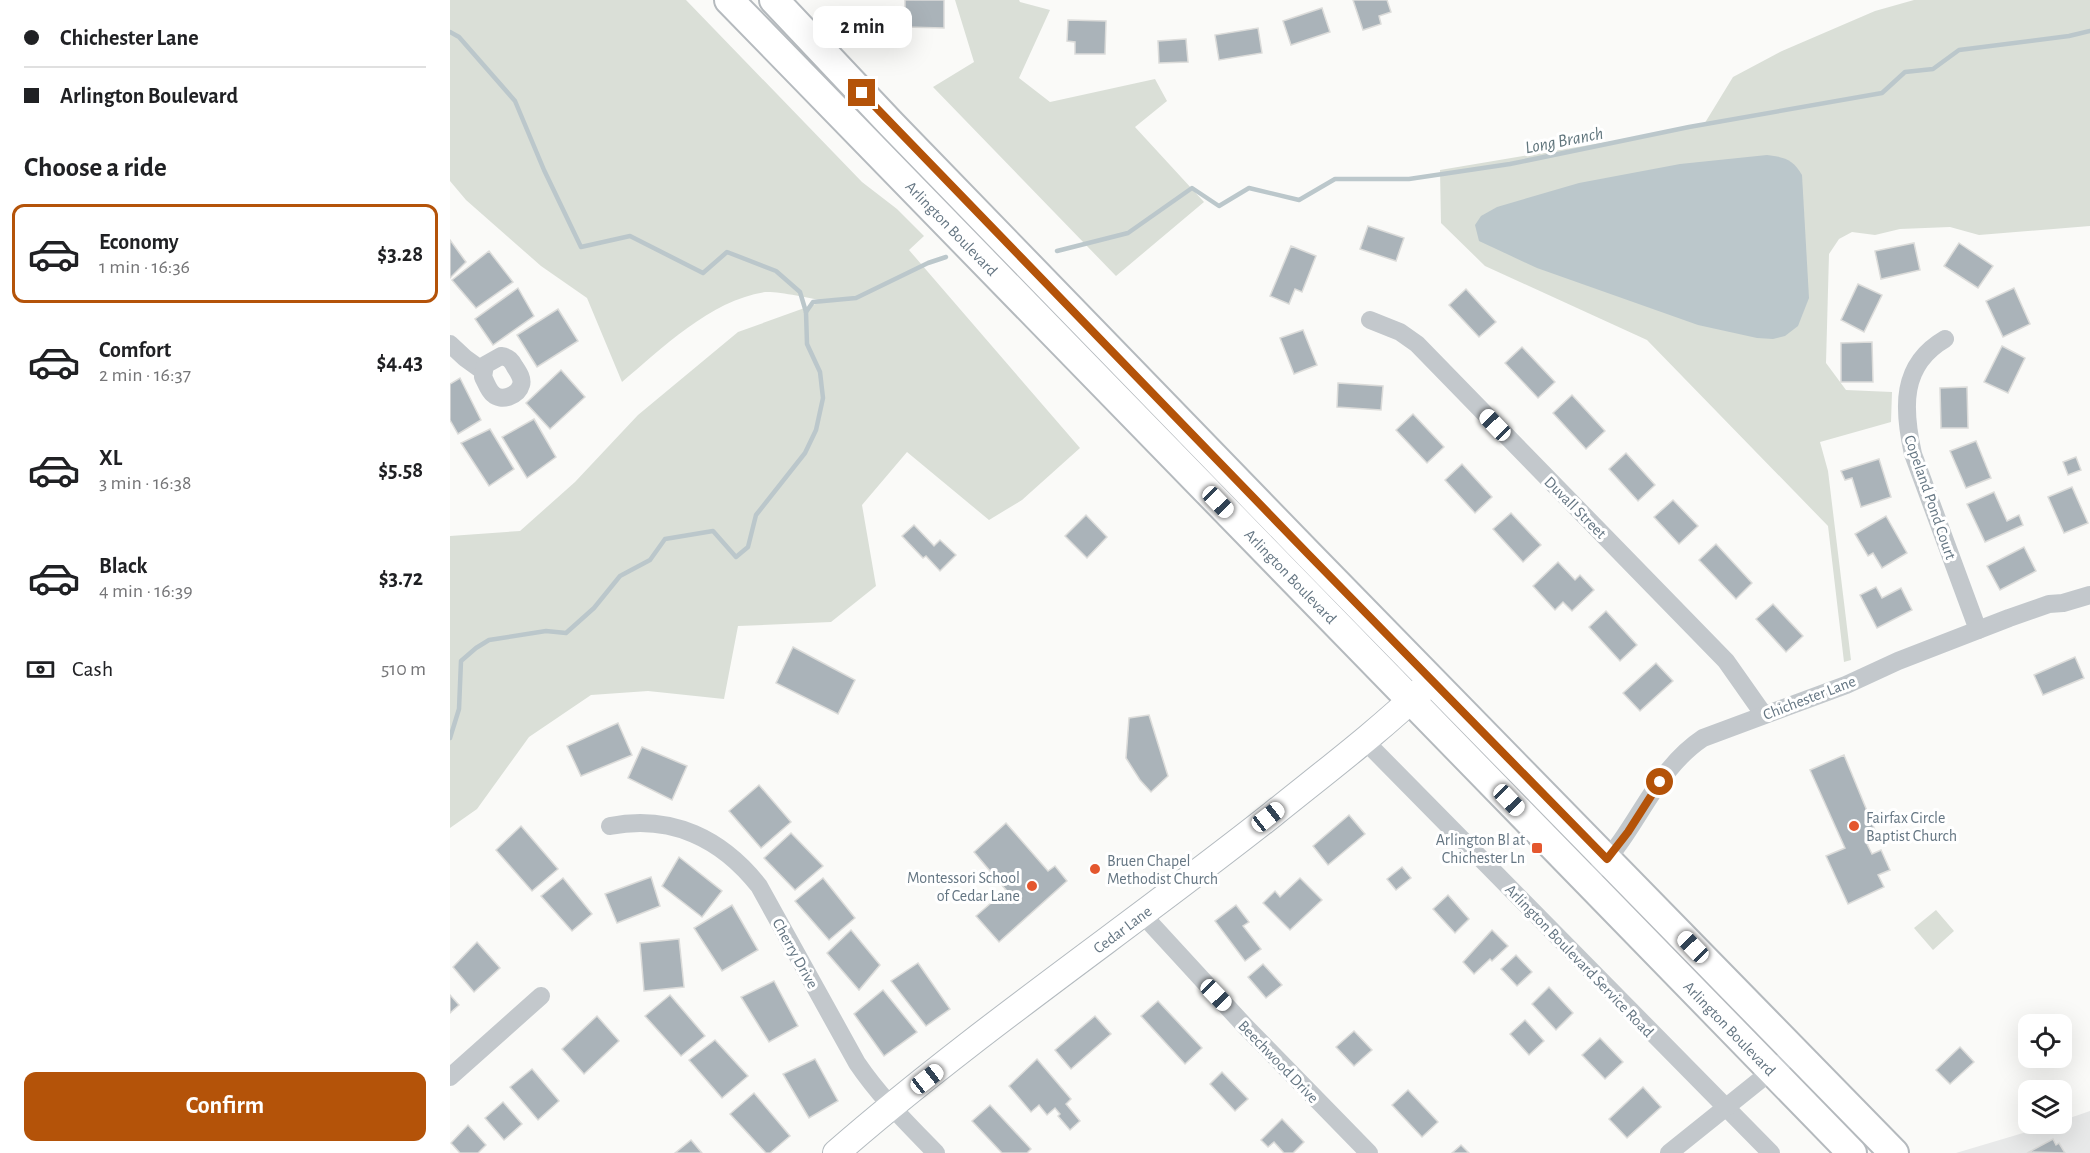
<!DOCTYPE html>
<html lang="en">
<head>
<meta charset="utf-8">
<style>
  body { margin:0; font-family:"Alegreya Sans",sans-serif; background:#f6f6f6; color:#202124; height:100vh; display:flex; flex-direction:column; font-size:22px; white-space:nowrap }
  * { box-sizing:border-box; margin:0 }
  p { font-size:20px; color:#757577 }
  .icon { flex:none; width:33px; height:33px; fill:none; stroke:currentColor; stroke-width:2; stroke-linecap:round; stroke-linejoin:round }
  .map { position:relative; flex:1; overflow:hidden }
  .details { display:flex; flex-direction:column; background:#fff; width:450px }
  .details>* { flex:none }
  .hud { display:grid; align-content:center; height:132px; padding:0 24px; background:#fff }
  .controls { position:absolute; left:1568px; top:1014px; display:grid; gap:12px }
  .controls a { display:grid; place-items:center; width:54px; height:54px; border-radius:12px; background:#fff; box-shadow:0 6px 24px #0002; font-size:30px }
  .end { position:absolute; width:27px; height:27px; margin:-14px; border:8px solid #b45309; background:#fff; box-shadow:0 0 0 3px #fff }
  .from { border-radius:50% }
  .bubble { position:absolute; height:42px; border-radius:12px; background:#fff; box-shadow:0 6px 24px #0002; font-size:20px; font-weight:600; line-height:42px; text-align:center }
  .car { position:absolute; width:18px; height:36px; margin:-18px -9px; border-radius:8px; box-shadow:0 0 4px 2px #0007; background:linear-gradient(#fff 24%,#345 0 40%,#fff 0 76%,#345 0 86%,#fff 0) }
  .hud b { display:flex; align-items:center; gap:21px; height:57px; font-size:22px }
  .hud b+b { border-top:2px solid #e0e0e0 }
  .hud i { width:15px; height:15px; background:#202124 }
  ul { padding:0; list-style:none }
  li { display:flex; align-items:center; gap:18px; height:99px; margin:0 12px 9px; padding:0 12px; border:3px solid transparent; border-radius:12px }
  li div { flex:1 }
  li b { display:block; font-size:22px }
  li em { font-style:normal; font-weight:600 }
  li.active { border-color:#b45309 }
  li>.icon { width:54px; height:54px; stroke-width:1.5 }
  h2 { padding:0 24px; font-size:27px; line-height:72px }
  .pay { display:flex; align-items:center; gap:15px; height:66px; padding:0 24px; font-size:22px }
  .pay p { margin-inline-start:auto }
  .button { display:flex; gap:12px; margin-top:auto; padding:12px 24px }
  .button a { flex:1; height:69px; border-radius:12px; background:#b45309; color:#fff; font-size:24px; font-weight:600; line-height:69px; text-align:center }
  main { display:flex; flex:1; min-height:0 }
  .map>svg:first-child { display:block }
</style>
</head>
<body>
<main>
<section class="details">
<div class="hud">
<b><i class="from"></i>Chichester Lane</b>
<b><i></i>Arlington Boulevard</b>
</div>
<h2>Choose a ride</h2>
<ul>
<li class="active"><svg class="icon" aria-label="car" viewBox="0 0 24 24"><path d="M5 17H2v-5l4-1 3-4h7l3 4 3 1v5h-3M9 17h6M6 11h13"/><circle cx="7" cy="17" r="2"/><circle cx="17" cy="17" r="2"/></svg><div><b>Economy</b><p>1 min · 16:36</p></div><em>$3.28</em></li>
<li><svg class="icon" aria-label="car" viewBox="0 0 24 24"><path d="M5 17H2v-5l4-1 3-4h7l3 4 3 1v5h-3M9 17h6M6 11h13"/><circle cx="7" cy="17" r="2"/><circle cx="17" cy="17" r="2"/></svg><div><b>Comfort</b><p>2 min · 16:37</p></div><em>$4.43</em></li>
<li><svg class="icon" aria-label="car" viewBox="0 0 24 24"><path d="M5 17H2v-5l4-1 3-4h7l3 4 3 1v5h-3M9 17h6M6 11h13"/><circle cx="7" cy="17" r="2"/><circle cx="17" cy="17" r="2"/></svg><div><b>XL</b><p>3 min · 16:38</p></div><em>$5.58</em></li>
<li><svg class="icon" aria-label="car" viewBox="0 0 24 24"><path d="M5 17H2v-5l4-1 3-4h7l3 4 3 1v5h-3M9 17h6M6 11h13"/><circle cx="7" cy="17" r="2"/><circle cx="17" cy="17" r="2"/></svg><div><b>Black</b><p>4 min · 16:39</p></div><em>$3.72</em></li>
</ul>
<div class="pay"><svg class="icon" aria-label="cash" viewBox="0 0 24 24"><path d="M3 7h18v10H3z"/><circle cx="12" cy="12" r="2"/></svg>Cash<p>510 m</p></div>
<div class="button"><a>Confirm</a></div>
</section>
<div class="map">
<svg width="1640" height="1153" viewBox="0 0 1640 1153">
  <rect width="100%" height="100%" fill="#fafaf8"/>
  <polygon fill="#e8e9e9" points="1640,1111 1640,1153 1506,1153 1603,1124 1611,1124 1611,1121"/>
  <g fill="#dadfd7">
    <path d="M0,0H236L412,182L447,209L474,236L459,250L630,448L572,500L539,520L457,452L412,505L426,586L381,622L288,626L274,699L198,691L141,695L79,737L27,809L0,828V536L70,531L125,482L188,415L288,332L374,301C361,298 327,291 315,292C261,300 212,348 172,382L137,298L91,266L16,200L0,181Z"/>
    <polygon points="505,0 569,0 570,2 600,10 569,78 600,102 705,79 717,101 685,127 754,202 666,276 483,87 524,62"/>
    <polygon points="1464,0 1640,0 1640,226 1529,235 1500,227 1450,229 1425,235 1402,232 1389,239 1379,254 1376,363 1396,390 1442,392 1441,422 1370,442 1378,471 1401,660 1394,662 1378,526 1197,340 1035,266 991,223 990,170 1253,126 1283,77 1332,51 1425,11"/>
    <polygon points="1486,910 1504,931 1483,950 1464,928"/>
  </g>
  <path fill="#bbc7cb" d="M1317,155C1334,157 1343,159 1352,175L1359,298L1348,326L1335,336L1323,339L1307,338L1248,325L1087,268L1029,241L1025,225L1031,216L1047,207L1129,183L1230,164Z"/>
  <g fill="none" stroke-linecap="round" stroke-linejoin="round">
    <g stroke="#bbc7cb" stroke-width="4.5">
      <polyline points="0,32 9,37 65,101 94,170 131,247 180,236 253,273 277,252 326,271 350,292 356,312 357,344 370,372 373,398 366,430 355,453 306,515 298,547 286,557 263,531 215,539 200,560 170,576 144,608 116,633 96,631 39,640 26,648 11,661 9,709 0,738"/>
      <polyline points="607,251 678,233 742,188 769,206 799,188 849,200 885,179 959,179 1060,164 1239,127 1432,93 1455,72 1483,69 1509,50 1619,36 1640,31"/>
      <polyline points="356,312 363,302 406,298 478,263 496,257"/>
    </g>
  </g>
  <g fill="#aab3b9" stroke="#dcdcda" stroke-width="1.5">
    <polygon points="455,0 494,0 494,28 455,27"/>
    <polygon points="903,0 937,0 941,12 929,16 931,24 913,30"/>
    <polygon points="872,8 880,32 841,45 833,21"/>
    <polygon points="618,20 656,21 655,54 625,54 625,42 617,41"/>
    <polygon points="808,28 812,53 769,60 765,35"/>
    <polygon points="736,39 738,62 709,63 708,41"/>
    <polygon points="918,226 954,238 946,261 910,249"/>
    <polygon points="0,240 16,262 0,278"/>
    <polygon points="1464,243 1470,270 1431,279 1425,251"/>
    <polygon points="1509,243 1543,266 1528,288 1494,266"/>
    <polygon points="841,246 866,256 852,292 845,289 839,304 820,296"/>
    <polygon points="39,251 63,282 26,308 2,280"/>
    <polygon points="1408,284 1432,295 1414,332 1391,320"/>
    <polygon points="68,288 84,316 43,345 25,319"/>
    <polygon points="1564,288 1580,324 1553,337 1536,301"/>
    <polygon points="1016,289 1046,322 1029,337 999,305"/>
    <polygon points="108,309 128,341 87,367 67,335"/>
    <polygon points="853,330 867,365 844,374 830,338"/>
    <polygon points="1422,342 1423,382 1391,382 1391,343"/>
    <polygon points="1552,346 1575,358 1558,393 1534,382"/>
    <polygon points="1072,347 1105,382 1088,398 1055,363"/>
    <polygon points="111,370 135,397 100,429 76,403"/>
    <polygon points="10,378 31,420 8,434 0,420 0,384"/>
    <polygon points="888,383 933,386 931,410 887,407"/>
    <polygon points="1517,387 1518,428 1491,428 1490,388"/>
    <polygon points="1122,395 1155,431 1136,449 1103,413"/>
    <polygon points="963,414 994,447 977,463 946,430"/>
    <polygon points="84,419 106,457 77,478 52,437"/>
    <polygon points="40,429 64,469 39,486 11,443"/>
    <polygon points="1526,441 1541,478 1516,488 1500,451"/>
    <polygon points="1176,453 1205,485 1188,501 1159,469"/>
    <polygon points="1626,457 1631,470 1618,475 1613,462"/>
    <polygon points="1429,459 1441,497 1411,507 1402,478 1395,480 1391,471"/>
    <polygon points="1012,464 1042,497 1025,513 995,480"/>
    <polygon points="1622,487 1638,523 1614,533 1598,497"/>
    <polygon points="1544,492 1557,521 1569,515 1573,525 1535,542 1517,504"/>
    <polygon points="1223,500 1248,526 1229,544 1204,517"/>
    <polygon points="1061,513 1091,545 1073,562 1043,529"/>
    <polygon points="636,515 657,537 637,558 615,536"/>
    <polygon points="1436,516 1457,553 1432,568 1423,553 1418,556 1405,534"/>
    <polygon points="464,525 484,546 490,540 506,555 490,571 476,556 473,558 452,536"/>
    <polygon points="1266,544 1302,583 1286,599 1249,560"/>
    <polygon points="1574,547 1586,571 1550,590 1537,566"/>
    <polygon points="1108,562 1125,580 1130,575 1144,590 1122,611 1113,602 1105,610 1083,586"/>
    <polygon points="1426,587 1432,598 1451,588 1462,610 1427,628 1410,595"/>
    <polygon points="1323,604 1353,636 1336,652 1306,619"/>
    <polygon points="1156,611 1187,645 1170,661 1139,627"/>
    <polygon points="343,647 405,680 388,714 326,683"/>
    <polygon points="1625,657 1634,678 1593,695 1584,675"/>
    <polygon points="1206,663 1223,681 1190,711 1173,693"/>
    <polygon points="699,715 718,776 701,792 690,780 676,758 679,718"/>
    <polygon points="168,723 182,755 131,776 117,746"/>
    <polygon points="192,747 237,766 222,800 178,778"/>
    <polygon points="1394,755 1429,840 1417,844 1422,854 1431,850 1440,870 1428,875 1434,887 1398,904 1376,856 1395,848 1360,770"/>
    <polygon points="309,785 341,822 311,848 279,811"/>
    <polygon points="899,815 915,834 878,865 863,846"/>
    <polygon points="556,823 598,871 605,866 617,881 549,942 526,916 556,890 524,852"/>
    <polygon points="71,826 108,869 82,891 46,850"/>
    <polygon points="341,833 373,866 345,890 314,858"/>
    <polygon points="229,857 272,891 252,917 212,886"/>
    <polygon points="952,867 961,878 946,890 937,879"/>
    <polygon points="201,877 210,906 167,923 155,894"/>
    <polygon points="113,878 142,914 122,931 91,896"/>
    <polygon points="373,878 405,918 379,940 345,901"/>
    <polygon points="850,878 872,900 840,930 813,903 825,891 830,897"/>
    <polygon points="998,895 1019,919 1005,933 983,909"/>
    <polygon points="282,905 308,950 272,971 244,928"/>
    <polygon points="786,905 799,922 793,926 811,949 795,961 765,921"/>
    <polygon points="401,930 430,965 409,990 377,953"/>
    <polygon points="1042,930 1058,946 1042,961 1040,959 1024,974 1013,962"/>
    <polygon points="229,939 234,987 194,991 190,943"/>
    <polygon points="27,942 50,968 24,992 3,967"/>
    <polygon points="1066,955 1082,972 1067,986 1051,969"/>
    <polygon points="468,963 500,1009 476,1026 441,981"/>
    <polygon points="813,964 832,985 816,998 798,977"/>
    <polygon points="324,981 348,1026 319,1042 291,997"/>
    <polygon points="1099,987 1123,1013 1106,1030 1082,1004"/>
    <polygon points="433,990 467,1032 434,1056 404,1014"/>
    <polygon points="0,995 9,1005 0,1013"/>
    <polygon points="220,995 255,1036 231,1056 195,1016"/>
    <polygon points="708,1001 752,1048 735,1064 691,1016"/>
    <polygon points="147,1016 169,1041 134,1074 112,1049"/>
    <polygon points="645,1016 661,1034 621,1069 605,1050"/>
    <polygon points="1075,1020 1094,1041 1079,1055 1060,1034"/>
    <polygon points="904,1031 922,1050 904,1066 886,1047"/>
    <polygon points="1150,1038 1173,1062 1155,1079 1132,1055"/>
    <polygon points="265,1040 298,1076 272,1098 239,1060"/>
    <polygon points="1510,1047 1524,1062 1500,1084 1486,1070"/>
    <polygon points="365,1059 388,1101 359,1118 333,1074"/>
    <polygon points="587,1059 621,1099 616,1104 630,1121 620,1130 608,1116 610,1114 605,1108 597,1115 589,1105 581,1112 559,1086"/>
    <polygon points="82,1069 109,1101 88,1120 60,1087"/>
    <polygon points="772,1072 798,1099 785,1111 760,1084"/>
    <polygon points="1193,1087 1211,1107 1177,1138 1159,1119"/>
    <polygon points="958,1090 988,1122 972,1137 942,1105"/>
    <polygon points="304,1093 340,1136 320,1153 316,1153 280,1114"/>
    <polygon points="53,1102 72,1124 54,1140 35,1118"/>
    <polygon points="540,1105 581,1149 577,1153 552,1153 522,1121"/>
    <polygon points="832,1119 854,1142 843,1153 834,1153 824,1142 818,1147 811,1140"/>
    <polygon points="18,1125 36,1145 28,1153 10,1153 1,1143"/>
    <polygon points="1603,1139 1606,1145 1609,1143 1615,1153 1579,1152"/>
    <polygon points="241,1140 252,1153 225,1153"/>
    <polygon points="1011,1145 1019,1153 1002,1153"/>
  </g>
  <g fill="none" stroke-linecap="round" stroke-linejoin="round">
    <g stroke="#b3babf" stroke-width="28">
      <path id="secondary" d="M386,1153C525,1032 679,928 823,814C875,772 928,732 976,686"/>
    </g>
    <g stroke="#b5babe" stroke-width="32">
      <g id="primary">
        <polyline points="279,0 1402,1153"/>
        <polyline points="324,0 441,124 860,556 1444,1153"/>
      </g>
    </g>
    <g stroke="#c3c8cc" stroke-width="18">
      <polyline points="920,320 950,332 967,344 1276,661 1314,715"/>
      <path d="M1495,339C1450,365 1453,409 1463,454L1528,630"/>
      <polyline points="0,344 15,358 33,371"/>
      <path d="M51,356C59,357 62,361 65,367C69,373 73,379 71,385C68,396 51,402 43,394C38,390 36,382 33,377L35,365Z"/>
      <polyline points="915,741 1321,1153"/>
      <path d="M160,826C222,814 272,839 309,886L407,1063C430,1097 458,1124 486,1153"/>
      <path d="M1150,867C1189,826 1205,770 1253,738L1396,685L1448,661L1559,618L1599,604L1613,603L1640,595"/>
      <polyline points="692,914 794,1025 919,1153"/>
      <polyline points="0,1077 91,996"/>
      <polyline points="1219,1153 1345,1052"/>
    </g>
    <use href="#secondary" stroke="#fff" stroke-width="26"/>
    <use href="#primary" stroke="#fff" stroke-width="28"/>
  </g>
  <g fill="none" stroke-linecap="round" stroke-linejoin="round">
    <polyline stroke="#b45309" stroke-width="8" points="412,93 860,556 1157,859 1178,832 1210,782"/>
  </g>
  <g fill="#e4572e" stroke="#fff" stroke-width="2">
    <circle cx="1404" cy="826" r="6"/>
    <rect x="1081" y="842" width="12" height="12" rx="3"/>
    <circle cx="645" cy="869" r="6"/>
    <circle cx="582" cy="886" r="6"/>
  </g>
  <g text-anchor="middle" stroke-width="6" stroke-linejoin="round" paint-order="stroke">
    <g font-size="16" fill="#657683" stroke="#fff">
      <text transform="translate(502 228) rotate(46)" y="6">Arlington Boulevard</text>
      <text transform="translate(1481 497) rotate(71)" y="6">Copeland Pond Court</text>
      <text transform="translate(1126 507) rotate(45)" y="6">Duvall Street</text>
      <text transform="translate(841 576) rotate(46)" y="6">Arlington Boulevard</text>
      <text transform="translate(1359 697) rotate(-21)" y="6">Chichester Lane</text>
      <text transform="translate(672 929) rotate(-37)" y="6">Cedar Lane</text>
      <text transform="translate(346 953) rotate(61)" y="6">Cherry Drive</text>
      <text transform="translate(1130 960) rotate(46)" y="6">Arlington Boulevard Service Road</text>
      <text transform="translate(1280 1028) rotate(46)" y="6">Arlington Boulevard</text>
      <text transform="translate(829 1061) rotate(46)" y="6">Beechwood Drive</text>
    </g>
    <g font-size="16" fill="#657683" stroke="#fff" text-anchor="start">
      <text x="1416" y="823">Fairfax Circle<tspan x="1416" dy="18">Baptist Church</tspan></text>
      <text x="1075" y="845" text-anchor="end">Arlington Bl at<tspan x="1075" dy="18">Chichester Ln</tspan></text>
      <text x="657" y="866">Bruen Chapel<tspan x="657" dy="18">Methodist Church</tspan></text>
      <text x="570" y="883" text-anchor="end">Montessori School<tspan x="570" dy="18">of Cedar Lane</tspan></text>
    </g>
    <g font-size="18" font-style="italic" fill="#60757c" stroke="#fff">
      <text transform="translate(1114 140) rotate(-11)" y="6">Long Branch</text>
    </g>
  </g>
</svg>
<div class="controls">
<a><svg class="icon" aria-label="locate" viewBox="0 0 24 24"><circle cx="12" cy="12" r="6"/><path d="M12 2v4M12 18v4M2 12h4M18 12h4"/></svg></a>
<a><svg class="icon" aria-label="layers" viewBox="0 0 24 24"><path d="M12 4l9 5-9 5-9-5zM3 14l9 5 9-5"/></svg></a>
</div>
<i class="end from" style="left:1210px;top:782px"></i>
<i class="end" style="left:412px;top:93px"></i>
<div class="bubble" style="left:363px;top:6px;width:99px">2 min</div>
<i class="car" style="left:1045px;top:425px;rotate:316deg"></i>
<i class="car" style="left:768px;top:502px;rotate:136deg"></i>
<i class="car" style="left:1059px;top:800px;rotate:136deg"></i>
<i class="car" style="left:818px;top:817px;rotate:52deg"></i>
<i class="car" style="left:1243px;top:947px;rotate:316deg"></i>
<i class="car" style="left:766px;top:995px;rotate:136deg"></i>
<i class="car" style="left:477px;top:1079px;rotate:52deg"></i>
</div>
</main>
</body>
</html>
